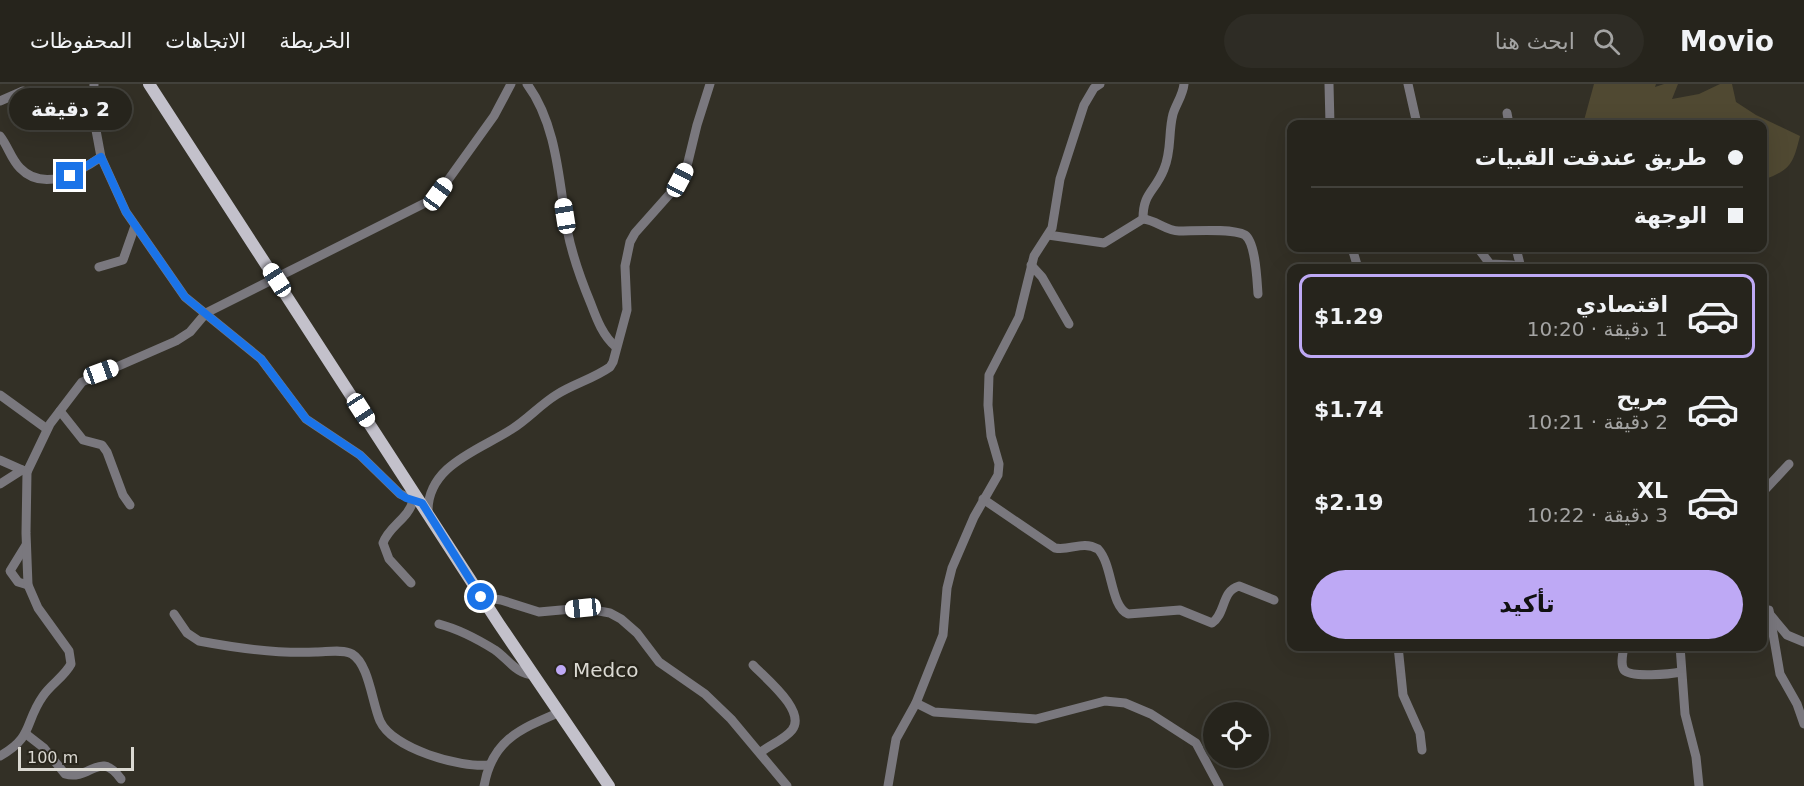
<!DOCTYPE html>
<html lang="ar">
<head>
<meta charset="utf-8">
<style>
  body { margin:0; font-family:"DejaVu Sans",Cairo,sans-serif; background:#2e2c25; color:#f1f3f6; direction:rtl; height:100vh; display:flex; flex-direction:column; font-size:22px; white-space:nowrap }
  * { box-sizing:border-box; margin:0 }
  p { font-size:20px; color:#a4a4a3 }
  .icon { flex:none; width:33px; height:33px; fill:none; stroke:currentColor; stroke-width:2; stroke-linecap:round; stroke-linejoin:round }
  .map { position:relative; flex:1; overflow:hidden; direction:ltr }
  .details { position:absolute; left:1287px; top:180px; width:480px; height:387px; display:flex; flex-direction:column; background:#26241c; border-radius:12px; box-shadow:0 6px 24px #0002,0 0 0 2px #42413b; direction:rtl }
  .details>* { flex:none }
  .hud { position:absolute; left:1287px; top:36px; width:480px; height:132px; border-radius:12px; box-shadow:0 6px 24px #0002,0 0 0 2px #42413b; direction:rtl; display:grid; align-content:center; height:132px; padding:0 24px; background:#26241c }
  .controls { position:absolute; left:1203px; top:618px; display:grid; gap:12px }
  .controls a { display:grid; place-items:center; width:66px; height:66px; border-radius:50%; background:#26241c; box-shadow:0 6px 24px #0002,0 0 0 2px #42413b; font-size:30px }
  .scale { position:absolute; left:18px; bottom:15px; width:116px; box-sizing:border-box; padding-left:6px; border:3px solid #dbd9d2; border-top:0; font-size:16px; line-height:21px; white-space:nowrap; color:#dbd9d2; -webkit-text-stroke:4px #29261c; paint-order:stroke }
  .end { position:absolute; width:27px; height:27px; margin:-14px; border:8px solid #1a73e8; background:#fff; box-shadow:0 0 0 3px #fff }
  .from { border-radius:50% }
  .bubble { position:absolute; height:42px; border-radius:21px; background:#26241c; box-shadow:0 6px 24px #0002,0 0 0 2px #42413b; font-size:20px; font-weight:600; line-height:42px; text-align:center; direction:rtl }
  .car { position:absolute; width:18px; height:36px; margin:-18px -9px; border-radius:8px; box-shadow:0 0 4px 2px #0007; background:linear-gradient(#fff 24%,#345 0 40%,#fff 0 76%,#345 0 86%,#fff 0) }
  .hud b { display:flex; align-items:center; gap:21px; height:57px; font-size:22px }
  .hud b+b { border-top:2px solid #42413b }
  .hud i { width:15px; height:15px; background:#f1f3f6 }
  ul { padding:10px 0 0; list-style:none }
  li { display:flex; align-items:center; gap:18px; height:84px; margin:0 12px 9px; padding:0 12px; border:3px solid transparent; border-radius:12px }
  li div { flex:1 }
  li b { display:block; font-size:22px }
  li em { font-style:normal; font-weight:600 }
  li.active { border-color:#bea9f5 }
  li>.icon { width:54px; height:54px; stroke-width:1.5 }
  .primary-button { display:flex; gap:12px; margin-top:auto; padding:12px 24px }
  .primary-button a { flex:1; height:69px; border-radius:36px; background:#bea9f5; color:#111; font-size:24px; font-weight:600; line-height:69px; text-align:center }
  header { display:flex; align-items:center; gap:36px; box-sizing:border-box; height:84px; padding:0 30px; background:#26241c; border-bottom:2px solid #42413b }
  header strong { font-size:28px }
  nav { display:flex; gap:33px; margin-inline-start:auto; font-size:21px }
  .search { width:420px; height:54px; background:#2e2c25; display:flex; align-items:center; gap:15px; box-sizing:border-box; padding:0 21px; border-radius:33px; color:#a4a4a3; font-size:22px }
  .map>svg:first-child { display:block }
</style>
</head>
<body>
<header>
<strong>Movio</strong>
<div class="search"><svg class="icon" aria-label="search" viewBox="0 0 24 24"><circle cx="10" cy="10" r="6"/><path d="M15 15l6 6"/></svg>ابحث هنا</div>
<nav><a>الخريطة</a><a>الاتجاهات</a><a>المحفوظات</a></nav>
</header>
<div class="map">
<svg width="1804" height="702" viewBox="0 0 1804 702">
  <rect width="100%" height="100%" fill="#333026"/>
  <path fill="#504932" d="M1594,0H1656L1655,3L1664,0H1678L1672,15L1699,10L1720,0H1732L1736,18L1756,31L1800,52C1793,80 1791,86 1763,96L1762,40H1583Z"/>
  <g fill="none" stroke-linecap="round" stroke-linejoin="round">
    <g stroke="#7a787e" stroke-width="9">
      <polyline points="94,0 93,30 101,73 126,128 185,213 261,275 306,335 360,371 400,410 422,419"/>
      <path d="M527,0C557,40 559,98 567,145C572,171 581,196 591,220C597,236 603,252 616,263"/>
      <polyline points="1329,0 1330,40"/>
      <polyline points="1408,0 1417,40"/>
      <polyline points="0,17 23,7"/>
      <polyline points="1507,29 1509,40"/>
      <path d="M0,52C8,62 11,75 20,84C44,109 79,88 101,73"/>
      <path d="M1143,135C1143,108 1155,108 1164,85C1172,66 1168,49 1173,30C1176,20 1183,11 1184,0"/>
      <path d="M1048,151L1104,159L1143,135C1156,136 1166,147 1179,147C1194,147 1232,144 1245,151C1256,159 1257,198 1258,210"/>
      <polyline points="1352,164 1358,184"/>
      <polyline points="1478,164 1490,180 1512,181 1520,184"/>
      <polyline points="1516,164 1521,184"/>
      <polyline points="1031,181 1042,193 1069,240"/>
      <polyline points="99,183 123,176 135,142"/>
      <polyline points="0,311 47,345"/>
      <polyline points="60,327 83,356 102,361 107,368 123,411 130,421"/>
      <polyline points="0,376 27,388"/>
      <polyline points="0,400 22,386"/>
      <polyline points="1762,409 1789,380"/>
      <path d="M983,415L1055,464C1071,467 1082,456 1098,465C1113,481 1110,522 1128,530L1180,526L1212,539C1226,530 1221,507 1239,502L1274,516"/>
      <path d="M428,428C427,381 480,366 512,345C528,335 540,321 556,311C573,300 593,295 610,283L613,278L627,226L625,182L630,158L635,149L675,104L687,82L697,41L710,0"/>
      <polyline points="26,461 10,487 18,498 28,501"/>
      <path d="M411,499L389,475L383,459C389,442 408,435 413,417"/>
      <polyline points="481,513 501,516 539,528 583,524 610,529 621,535 637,549 659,578 705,610 731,635 787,702"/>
      <polyline points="1762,521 1787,551 1804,558"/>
      <polyline points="1769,526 1780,590 1797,620 1804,640"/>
      <path d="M174,530L187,549L199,557C236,564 278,570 316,568C327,568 343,565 352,570C369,580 372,619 380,637C393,665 460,684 489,681"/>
      <path d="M439,540C458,545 479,556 495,566C508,575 517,591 534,591"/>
      <polyline points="1398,562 1403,611 1420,649 1422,666"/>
      <path d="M1624,562C1623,569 1620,580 1624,586C1631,594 1671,590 1681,588"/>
      <polyline points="1680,562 1685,630 1696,673 1699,702"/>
      <path d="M753,581C765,594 807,627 792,646C785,655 770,661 761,668"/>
      <polyline points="916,619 934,628 1036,635 1105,617 1125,619 1151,630 1196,659 1219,702"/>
      <path d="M26,650L44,664L65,690C91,697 99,665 121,695"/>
      <path d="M0,672C34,653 24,639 43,612C51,600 64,593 71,580L69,567L38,524L28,501L26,449L27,388L50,340L82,298L176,257L190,248L206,229L427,118L438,110L494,32L511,0"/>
      <path d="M484,702C492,656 520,645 560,628"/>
      <polyline points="888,702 896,655 916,619 943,551 947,504 952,484 974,433 998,391 999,380 991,352 988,321 989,291 1019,233 1034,172 1052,144 1060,95 1084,21 1094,4 1100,0"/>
    </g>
    <polyline stroke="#c3c1cb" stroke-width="12" points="149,0 499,540 609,702"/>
  </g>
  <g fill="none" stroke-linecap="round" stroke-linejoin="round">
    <polyline stroke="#1a73e8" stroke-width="8" points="70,92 101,73 126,128 185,213 261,275 306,335 360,371 400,410 406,414 422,419 481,513"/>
  </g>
  <circle fill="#bea9f5" stroke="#29261c" stroke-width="2" cx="561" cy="586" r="6"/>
  <g text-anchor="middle" stroke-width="5" stroke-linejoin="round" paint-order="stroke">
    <g font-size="20" fill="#dbd9d2" stroke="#29261c" text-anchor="start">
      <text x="573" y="593">Medco</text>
    </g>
  </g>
</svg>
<div class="controls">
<a><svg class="icon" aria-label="locate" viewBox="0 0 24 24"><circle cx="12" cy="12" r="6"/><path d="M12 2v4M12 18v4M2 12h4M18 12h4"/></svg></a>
</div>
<div class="scale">100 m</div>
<i class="end from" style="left:481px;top:513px"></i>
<i class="end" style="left:70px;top:92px"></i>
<div class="bubble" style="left:9px;top:4px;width:123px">2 دقيقة</div>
<i class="car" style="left:680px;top:96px;rotate:28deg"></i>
<i class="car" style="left:438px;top:110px;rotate:36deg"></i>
<i class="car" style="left:565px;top:132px;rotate:351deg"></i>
<i class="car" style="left:277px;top:196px;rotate:327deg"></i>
<i class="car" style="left:101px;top:288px;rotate:70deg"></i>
<i class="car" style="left:361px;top:326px;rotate:147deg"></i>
<i class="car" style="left:583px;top:524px;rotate:264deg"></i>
<div class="hud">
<b><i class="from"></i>طريق عندقت القبيات</b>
<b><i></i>الوجهة</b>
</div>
<section class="details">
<ul>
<li class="active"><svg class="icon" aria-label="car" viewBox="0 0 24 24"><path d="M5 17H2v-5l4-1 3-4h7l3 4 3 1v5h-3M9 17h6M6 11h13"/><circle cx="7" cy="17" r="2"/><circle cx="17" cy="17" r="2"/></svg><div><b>اقتصادي</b><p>1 دقيقة · 10:20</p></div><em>$1.29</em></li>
<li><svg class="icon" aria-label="car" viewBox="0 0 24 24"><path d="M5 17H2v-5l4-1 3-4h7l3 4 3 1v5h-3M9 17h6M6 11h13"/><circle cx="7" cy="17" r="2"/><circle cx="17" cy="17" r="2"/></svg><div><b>مريح</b><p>2 دقيقة · 10:21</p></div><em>$1.74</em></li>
<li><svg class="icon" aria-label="car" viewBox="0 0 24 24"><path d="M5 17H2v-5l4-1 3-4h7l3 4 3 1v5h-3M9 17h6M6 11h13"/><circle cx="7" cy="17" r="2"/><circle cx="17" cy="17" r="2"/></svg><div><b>XL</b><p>3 دقيقة · 10:22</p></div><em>$2.19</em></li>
</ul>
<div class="primary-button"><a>تأكيد</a></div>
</section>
</div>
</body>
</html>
